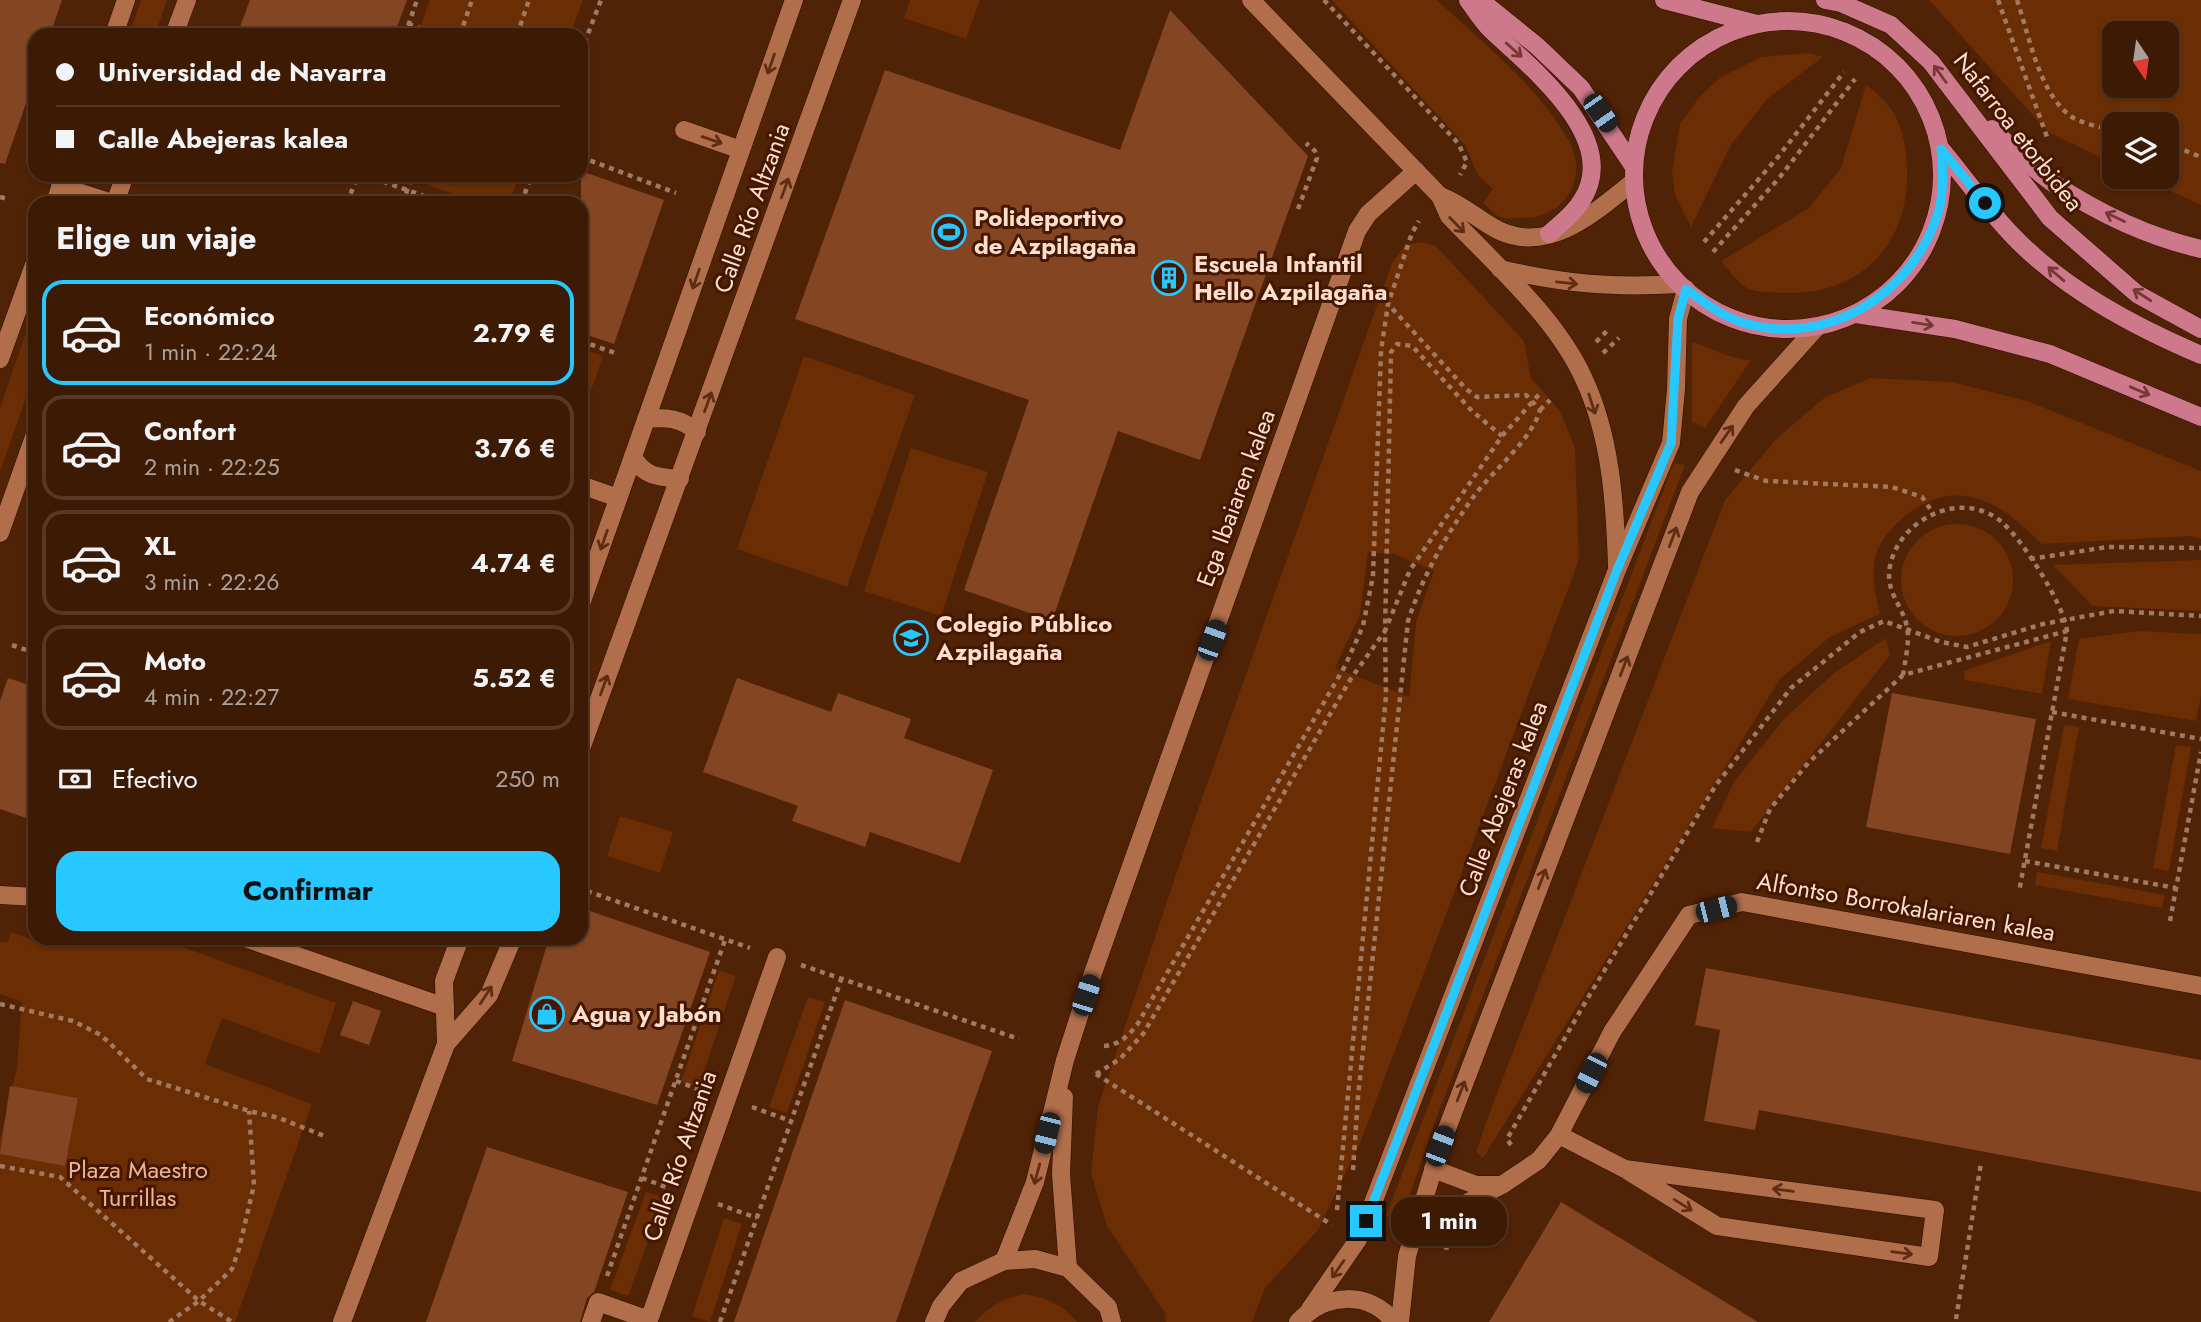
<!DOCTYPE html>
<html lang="es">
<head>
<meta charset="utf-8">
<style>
  body { margin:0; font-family:Jost,sans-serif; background:#472713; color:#f1f3f6; height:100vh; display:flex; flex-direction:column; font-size:26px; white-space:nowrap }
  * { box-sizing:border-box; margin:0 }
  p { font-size:23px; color:#aca19a }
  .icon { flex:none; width:38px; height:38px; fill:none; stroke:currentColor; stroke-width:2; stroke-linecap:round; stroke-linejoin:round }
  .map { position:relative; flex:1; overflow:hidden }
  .sheet { position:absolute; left:28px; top:196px; width:560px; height:749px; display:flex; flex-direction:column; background:#3c1a04; border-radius:21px; box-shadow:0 2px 5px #0004,0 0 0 2px #553826 }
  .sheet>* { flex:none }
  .guide { position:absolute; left:28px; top:28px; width:560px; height:154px; border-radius:21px; box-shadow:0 2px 5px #0004,0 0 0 2px #553826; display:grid; align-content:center; height:154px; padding:0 28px; background:#3c1a04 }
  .needle { width:46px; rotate:167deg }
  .fabs { position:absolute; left:2102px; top:21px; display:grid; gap:14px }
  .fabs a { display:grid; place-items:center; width:77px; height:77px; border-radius:14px; background:#3c1a04; box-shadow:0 2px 5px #0004,0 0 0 2px #553826; font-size:35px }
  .end { position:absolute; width:32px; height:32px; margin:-16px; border:9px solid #27c8ff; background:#111; box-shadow:0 0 0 4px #111 }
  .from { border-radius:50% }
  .bubble { position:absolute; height:49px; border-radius:21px; background:#3c1a04; box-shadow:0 2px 5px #0004,0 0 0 2px #553826; font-size:23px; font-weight:700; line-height:49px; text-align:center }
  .car { position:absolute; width:21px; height:42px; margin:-21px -10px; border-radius:9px; box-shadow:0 0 5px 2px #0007; background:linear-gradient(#222 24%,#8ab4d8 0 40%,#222 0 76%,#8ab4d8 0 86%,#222 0) }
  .guide b { display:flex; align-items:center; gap:24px; height:66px; font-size:26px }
  .guide b+b { border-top:2px solid #553826 }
  .guide i { width:18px; height:18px; background:#f1f3f6 }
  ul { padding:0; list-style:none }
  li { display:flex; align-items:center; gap:21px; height:105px; margin:0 14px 10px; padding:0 14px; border:4px solid #553826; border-radius:21px }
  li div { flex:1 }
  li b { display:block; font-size:26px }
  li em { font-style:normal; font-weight:700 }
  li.selected { border-color:#27c8ff }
  li>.icon { width:63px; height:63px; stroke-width:1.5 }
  h2 { padding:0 28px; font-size:32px; line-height:84px }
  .pay { display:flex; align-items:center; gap:18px; height:77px; padding:0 28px; font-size:26px }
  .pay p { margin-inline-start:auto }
  .cta { display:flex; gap:14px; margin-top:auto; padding:14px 28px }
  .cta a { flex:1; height:80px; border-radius:21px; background:#27c8ff; color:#111; font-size:28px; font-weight:700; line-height:80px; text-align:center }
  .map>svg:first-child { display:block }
</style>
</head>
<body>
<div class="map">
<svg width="2201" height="1322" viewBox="0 0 2201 1322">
  <rect width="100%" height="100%" fill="#502206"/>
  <g fill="#6b2d03" fill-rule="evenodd">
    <polygon points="141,0 167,0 155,35 129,35"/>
    <polygon points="430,0 583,0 570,35 417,35"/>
    <polygon points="910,0 980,0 966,39 904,18"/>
    <path d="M1332,0H1437C1483,43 1538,86 1569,141C1590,179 1563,220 1521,218C1515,218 1505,219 1500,217C1494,214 1488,207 1483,203L1493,189L1478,175L1465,145Z"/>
    <path d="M1929,0H2201V205L2140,177H2166V124H2114V164L2048,132ZM2166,33V86H2114V33Z"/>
    <polygon points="1809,53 1823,57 1767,99 1731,145 1691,227 1675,195 1672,172 1680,124 1700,96 1721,77 1761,57"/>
    <path d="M1866,85C1897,106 1905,130 1907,166C1911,239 1865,294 1789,293C1777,292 1759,294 1747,288C1738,283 1728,269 1721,261L1809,208L1841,168Z"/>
    <polygon points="401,175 519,175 509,203 479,203"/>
    <path d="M1423,242L1436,246L1524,341L1531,378L1560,411L1575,448L1579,560L1361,1141L1318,1230L1265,1288L1252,1322H1166L1165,1313L1107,1226L1091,1173L1098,1107L1195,818L1392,263L1405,245ZM1368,552L1394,554L1434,571L1416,622L1409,697L1335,668L1360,615Z"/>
    <polygon points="35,307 35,373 0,471 0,408"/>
    <path d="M1692,342C1713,348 1728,359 1751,360L1705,428L1692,422Z"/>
    <polygon points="581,349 603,356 583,414 581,413"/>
    <polygon points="804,356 915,395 847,587 737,549"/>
    <path d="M1870,378L1952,382L2027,401L2201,471V539L2191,536L2042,544C2020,523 2001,504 1971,497C1935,488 1893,518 1878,549C1869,568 1876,595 1880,614L1830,637L1780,679L1483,1158L1476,1152L1491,1109L1725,500L1778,437L1824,398Z"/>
    <polygon points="911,448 988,472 941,616 864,591"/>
    <polygon points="1674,463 1685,465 1436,1119 1401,1221 1386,1216"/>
    <circle cx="1957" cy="580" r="56"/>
    <polygon points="2201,560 2201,611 2093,606 2053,565"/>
    <polygon points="2137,631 2201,634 2201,695 2196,721 2068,699 2079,639"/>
    <polygon points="1886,638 1890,655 1751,832 1712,828 1734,782 1783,720 1834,673"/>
    <polygon points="2051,641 2042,694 1965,680 1964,671"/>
    <polygon points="2064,725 2079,727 2057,851 2041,848"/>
    <polygon points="2176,745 2191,747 2169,871 2153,868"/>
    <polygon points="620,816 673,832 660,873 607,856"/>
    <polygon points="2037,872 2165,895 2162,908 2035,885"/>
    <polygon points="11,932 48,946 50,938 72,938 90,944 92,938 118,938 132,942 133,938 158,938 336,1003 319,1054 222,1018 205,1064 312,1104 235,1322 0,1322 0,1139 17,1068 22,1002 0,994 0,942 8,942"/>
    <polygon points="719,970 736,976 699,1087 681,1082"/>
    <polygon points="808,997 825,1002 787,1113 769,1107"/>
    <polygon points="646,1192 664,1198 628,1296 610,1290"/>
    <polygon points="724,1218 742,1224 710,1322 692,1316"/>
    <path d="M1024,1294C1047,1298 1062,1304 1077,1322H975C990,1305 1003,1299 1024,1294Z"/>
  </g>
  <g fill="#844522">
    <polygon points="0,0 62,0 50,35 35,35 35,77 5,164 0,163"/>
    <polygon points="250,0 407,0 394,35 237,35"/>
    <polygon points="1170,10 1308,156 1200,460 1118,431 1052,621 964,590 1029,400 795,319 885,70 1120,150"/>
    <polygon points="581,171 664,200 614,344 581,333"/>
    <polygon points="8,678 35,687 35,821 0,809 0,701"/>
    <polygon points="737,678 831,712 838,693 911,719 904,738 993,770 960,863 870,832 865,847 792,821 798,806 703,772"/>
    <polygon points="1892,693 2036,719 2010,854 1866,827"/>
    <polygon points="581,908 710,952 657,1105 512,1061 549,938 581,938"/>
    <polygon points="1706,968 2201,1060 2201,1192 1759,1110 1755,1130 1704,1121 1720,1030 1695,1025"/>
    <polygon points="845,1000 992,1051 896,1322 734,1322"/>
    <polygon points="353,1001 381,1011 369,1045 340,1035"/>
    <polygon points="10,1086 78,1098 65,1166 0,1154"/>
    <polygon points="487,1147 628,1192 594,1292 587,1298 580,1322 426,1322"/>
    <polygon points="1561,1202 1758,1322 1489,1322"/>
  </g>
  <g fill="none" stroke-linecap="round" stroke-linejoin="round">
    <g stroke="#2e0e00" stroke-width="19">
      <g id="minor">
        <path d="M1251,0L1440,196L1449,216C1494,263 1556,318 1583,377C1611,436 1615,503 1617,566"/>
        <polyline points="114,35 126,0"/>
        <polyline points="174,35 187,0"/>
        <polyline points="684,130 741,150"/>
        <polyline points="60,186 112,203"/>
        <path d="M1440,196C1463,204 1479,221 1500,231C1551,254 1596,211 1633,182"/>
        <polyline points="55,203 64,175"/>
        <polyline points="115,203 125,175"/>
        <path d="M1500,269C1566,284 1612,288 1679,284"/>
        <polyline points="0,359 35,262"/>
        <path d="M646,419C667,417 681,418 697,432"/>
        <path d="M633,457C645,477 658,477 680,479"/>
        <polyline points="581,485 618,498"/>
        <polyline points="0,533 35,434"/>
        <polyline points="581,604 794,0"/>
        <polyline points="581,749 852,0"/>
        <polyline points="0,895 35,897"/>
        <polyline points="245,938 445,1007"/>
        <polyline points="446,1044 444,981 460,938"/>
        <polyline points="1064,1097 1061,1174 1068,1268"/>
        <polyline points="1559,1135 1625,1169 1717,1226 1929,1257 1935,1210 1625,1169"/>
        <polyline points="1433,1169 1476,1185 1498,1185"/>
        <polyline points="1417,1228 1502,1185 1539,1160 1559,1135 1612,1032 1689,915 1742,902 2201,986"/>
        <polyline points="1004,1261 1035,1182 1065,1060 1093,973 1357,231 1368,214 1416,171"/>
        <polyline points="1310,1309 1357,1241 1366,1221 1617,570 1671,443 1676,389 1678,319 1686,289"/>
        <polyline points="342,1322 446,1044 489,995 513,938"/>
        <polyline points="591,1322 598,1302 649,1320 777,957"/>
        <polyline points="934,1322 941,1306 961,1281 1004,1261 1035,1259 1068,1268 1108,1307 1112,1322"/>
        <path d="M1298,1322C1325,1293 1369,1290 1394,1322"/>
        <polyline points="1400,1322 1407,1256 1440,1147 1690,492 1746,406 1817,327"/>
      </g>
    </g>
    <g stroke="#2e0e00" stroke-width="19">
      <g id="major">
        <path d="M1468,0C1475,10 1482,21 1491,30C1529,66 1622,138 1582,200C1574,214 1560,224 1549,234"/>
        <polyline points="1480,0 1537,46 1581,88 1634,167"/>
        <polyline points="1664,0 1757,24"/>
        <polyline points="1825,0 1841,3 1891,25 1931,62 2050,218 2137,294 2201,329"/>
        <circle cx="1788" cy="175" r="154"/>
        <path d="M1992,129C2011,147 2031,168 2053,183C2098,213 2149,237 2201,249"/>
        <path d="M1941,149C1965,178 1987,209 2013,236C2064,289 2133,326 2201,355"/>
        <polyline points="1856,314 1955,329 2050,354 2201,417"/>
      </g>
    </g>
    <g stroke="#a17a64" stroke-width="4.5" stroke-dasharray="5 5" stroke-linecap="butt">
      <polyline points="1324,0 1458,143 1467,162 1460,175"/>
      <polyline points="1998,0 2047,137"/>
      <path d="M2017,0C2029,35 2038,89 2068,114C2078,123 2100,127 2114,130"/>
      <polyline points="408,24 440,35"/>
      <polyline points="405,35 417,0"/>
      <polyline points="460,35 472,0"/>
      <polyline points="517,35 529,0"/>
      <polyline points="581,52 601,0"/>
      <polyline points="2166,143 2201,157"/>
      <polyline points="581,157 676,193"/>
      <polyline points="364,175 444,203"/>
      <polyline points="0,197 8,199"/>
      <polyline points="347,203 358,175"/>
      <polyline points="403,203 412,175"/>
      <polyline points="521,203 532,175"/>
      <polyline points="1298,209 1317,158 1315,151 1306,143"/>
      <polyline points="1704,242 1778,157 1844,72"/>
      <polyline points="1713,252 1780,177 1855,79"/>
      <polyline points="581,341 618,354"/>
      <polyline points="1596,342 1610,328"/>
      <polyline points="1603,353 1619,338"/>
      <polyline points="1540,410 1550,400"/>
      <polyline points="581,428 590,431"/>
      <polyline points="1735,470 1766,481 1892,487 1922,497 1933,513"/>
      <polyline points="2030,559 2108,547 2201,548"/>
      <polyline points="12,645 35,653"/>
      <path d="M1903,675C1905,661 1910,641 1907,627C1902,603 1883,591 1891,562C1902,519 1959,491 1998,519C2020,535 2064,604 2067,631L2019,892"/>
      <polyline points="2052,712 2201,739"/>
      <polyline points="1757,842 1770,809 1809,762 1903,675 2067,631"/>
      <polyline points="2025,861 2176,888"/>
      <polyline points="587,891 750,948"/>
      <polyline points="2170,921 2201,752"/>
      <polyline points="801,965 1019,1039"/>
      <polyline points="0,1004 73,1021 101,1035 147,1079 249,1111 279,1118 327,1137"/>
      <path d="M1104,1046C1119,1045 1128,1036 1137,1025L1345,666L1363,626L1373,576L1381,351L1388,304L1412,233L1419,221"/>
      <polyline points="1096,1074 1120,1059 1143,1034 1350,680 1385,631 1391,352 1397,344 1412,346 1472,411 1502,436"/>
      <polyline points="1096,1074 1332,1225"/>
      <polyline points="676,1081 701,1090"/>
      <polyline points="752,1107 791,1121"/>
      <polyline points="1511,1145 1507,1139 1586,1001 1716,785 1791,688 1860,632 1884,621 1941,642 1967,647 2043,624 2114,611 2201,616"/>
      <polyline points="0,1166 60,1177 199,1301 232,1322"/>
      <path d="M1353,1170L1358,1097L1408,621C1423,575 1446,535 1474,496C1494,469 1531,441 1540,410L1526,395L1477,397L1466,389L1388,304"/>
      <polyline points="642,1178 666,1187"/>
      <polyline points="718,1204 757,1218"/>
      <polyline points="1337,1210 1386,696 1385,631 1410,570 1502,436 1542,391"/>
      <polyline points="1444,1247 1449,1248 1495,1223"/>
      <polyline points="607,1276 725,940"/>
      <polyline points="1956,1319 1981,1163"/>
      <polyline points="169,1322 199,1301 232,1269 239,1249 254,1185 249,1111"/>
      <polyline points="720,1322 841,980"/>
    </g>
    <use href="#minor" stroke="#b16e4b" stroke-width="18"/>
    <use href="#major" stroke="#ce788b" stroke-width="18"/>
  </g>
  <defs><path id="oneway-shaft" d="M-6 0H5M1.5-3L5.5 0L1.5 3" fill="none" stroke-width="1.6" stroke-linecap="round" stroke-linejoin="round" transform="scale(1.75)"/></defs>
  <g stroke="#743931">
    <use href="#oneway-shaft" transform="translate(1514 50) rotate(42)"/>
    <use href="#oneway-shaft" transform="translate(1940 74) rotate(-126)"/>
    <use href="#oneway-shaft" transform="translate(2115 217) rotate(-154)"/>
    <use href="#oneway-shaft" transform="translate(2056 274) rotate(-139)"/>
    <use href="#oneway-shaft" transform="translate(2142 295) rotate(-147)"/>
    <use href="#oneway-shaft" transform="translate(1923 324) rotate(9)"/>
    <use href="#oneway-shaft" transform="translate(2140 391) rotate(23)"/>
  </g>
  <g stroke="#5f2d13">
    <use href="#oneway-shaft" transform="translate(771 64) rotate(109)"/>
    <use href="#oneway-shaft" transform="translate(712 140) rotate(19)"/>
    <use href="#oneway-shaft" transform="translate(785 188) rotate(-70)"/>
    <use href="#oneway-shaft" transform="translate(1457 225) rotate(46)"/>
    <use href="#oneway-shaft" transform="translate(696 279) rotate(109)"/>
    <use href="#oneway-shaft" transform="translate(1567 283) rotate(6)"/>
    <use href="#oneway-shaft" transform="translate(708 402) rotate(-70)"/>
    <use href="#oneway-shaft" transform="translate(1592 404) rotate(72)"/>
    <use href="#oneway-shaft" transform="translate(1727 434) rotate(-55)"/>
    <use href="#oneway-shaft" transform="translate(1673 537) rotate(-69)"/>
    <use href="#oneway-shaft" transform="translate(604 540) rotate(109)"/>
    <use href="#oneway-shaft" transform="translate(1624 666) rotate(-69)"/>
    <use href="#oneway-shaft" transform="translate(604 685) rotate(-70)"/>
    <use href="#oneway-shaft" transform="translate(1542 879) rotate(-69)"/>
    <use href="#oneway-shaft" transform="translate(486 995) rotate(-57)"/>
    <use href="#oneway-shaft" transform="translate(1461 1091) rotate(-69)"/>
    <use href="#oneway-shaft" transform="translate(1037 1174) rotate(105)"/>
    <use href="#oneway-shaft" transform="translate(1783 1190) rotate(-172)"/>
    <use href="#oneway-shaft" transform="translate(1683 1205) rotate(32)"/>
    <use href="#oneway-shaft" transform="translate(1902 1253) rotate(8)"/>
    <use href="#oneway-shaft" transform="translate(1338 1269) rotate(125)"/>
  </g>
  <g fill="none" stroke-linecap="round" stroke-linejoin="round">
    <path stroke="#27c8ff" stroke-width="9" d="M1366,1221L1617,570L1671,443L1678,319L1686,289C1704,302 1720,315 1741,322C1826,349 1912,295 1938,213C1944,192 1943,171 1941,149L1985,203"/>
  </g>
  <defs>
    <g id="stadium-ring" transform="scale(1.75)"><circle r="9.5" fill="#441700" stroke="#27c8ff" stroke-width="1.5"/><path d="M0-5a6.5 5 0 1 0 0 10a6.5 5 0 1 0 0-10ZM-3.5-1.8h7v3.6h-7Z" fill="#27c8ff"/></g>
    <g id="building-ring" transform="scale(1.75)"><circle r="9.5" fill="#441700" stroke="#27c8ff" stroke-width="1.5"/><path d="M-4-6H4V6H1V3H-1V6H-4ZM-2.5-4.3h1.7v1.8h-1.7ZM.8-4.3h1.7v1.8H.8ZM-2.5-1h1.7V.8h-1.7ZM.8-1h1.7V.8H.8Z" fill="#27c8ff"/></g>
    <g id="school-ring" transform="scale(1.75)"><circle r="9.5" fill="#441700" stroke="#27c8ff" stroke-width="1.5"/><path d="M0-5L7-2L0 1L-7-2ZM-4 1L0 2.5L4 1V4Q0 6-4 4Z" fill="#27c8ff"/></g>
    <g id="shop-ring" transform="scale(1.75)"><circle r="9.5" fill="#441700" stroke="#27c8ff" stroke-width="1.5"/><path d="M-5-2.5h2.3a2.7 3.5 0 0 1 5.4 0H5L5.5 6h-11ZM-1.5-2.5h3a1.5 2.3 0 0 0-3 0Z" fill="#27c8ff"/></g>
  </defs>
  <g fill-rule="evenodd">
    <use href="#stadium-ring" x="949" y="232"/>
    <use href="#building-ring" x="1169" y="278"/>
    <use href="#school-ring" x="911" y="638"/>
    <use href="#shop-ring" x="547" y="1014"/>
  </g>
  <g text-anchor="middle" stroke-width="6" stroke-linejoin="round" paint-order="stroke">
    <g font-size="24" fill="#fcddce" stroke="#441700">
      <text transform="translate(2018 132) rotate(52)" y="8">Nafarroa etorbidea</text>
      <text transform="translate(752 208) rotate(-70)" y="8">Calle Río Altzania</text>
      <text transform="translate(1236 498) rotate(-70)" y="8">Ega Ibaiaren kalea</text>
      <text transform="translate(1503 799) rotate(-69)" y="8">Calle Abejeras kalea</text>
      <text transform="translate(1906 907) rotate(10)" y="8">Alfontso Borrokalariaren kalea</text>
      <text transform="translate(680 1156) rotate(-71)" y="8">Calle Río Altzania</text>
    </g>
    <g font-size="24" font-weight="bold" fill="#fcddce" stroke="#441700" text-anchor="start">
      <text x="974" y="226">Polideportivo<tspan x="974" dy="28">de Azpilagaña</tspan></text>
      <text x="1194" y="272">Escuela Infantil<tspan x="1194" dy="28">Hello Azpilagaña</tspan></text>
      <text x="936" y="632">Colegio Público<tspan x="936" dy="28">Azpilagaña</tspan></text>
      <text x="572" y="1022">Agua y Jabón</text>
    </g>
    <g font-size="24" fill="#edb497" stroke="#441700">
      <text x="138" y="1178">Plaza Maestro<tspan x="138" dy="28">Turrillas</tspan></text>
    </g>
  </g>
</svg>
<div class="fabs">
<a><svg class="needle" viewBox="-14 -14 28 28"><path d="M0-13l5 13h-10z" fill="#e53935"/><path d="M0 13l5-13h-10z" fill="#aca19a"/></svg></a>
<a><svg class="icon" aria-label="layers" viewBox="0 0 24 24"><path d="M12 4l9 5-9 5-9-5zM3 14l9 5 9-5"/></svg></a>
</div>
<i class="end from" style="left:1985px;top:203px"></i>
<i class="end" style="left:1366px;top:1221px"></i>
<div class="bubble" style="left:1391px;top:1197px;width:116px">1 min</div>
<i class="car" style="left:1600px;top:113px;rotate:145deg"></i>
<i class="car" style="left:1212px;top:640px;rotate:20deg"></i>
<i class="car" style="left:1716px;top:909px;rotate:76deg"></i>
<i class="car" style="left:1086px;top:995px;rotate:18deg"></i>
<i class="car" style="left:1591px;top:1073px;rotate:207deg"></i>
<i class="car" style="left:1047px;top:1133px;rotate:194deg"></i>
<i class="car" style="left:1440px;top:1146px;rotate:21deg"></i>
<div class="guide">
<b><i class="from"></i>Universidad de Navarra</b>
<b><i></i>Calle Abejeras kalea</b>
</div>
<section class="sheet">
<h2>Elige un viaje</h2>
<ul>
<li class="selected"><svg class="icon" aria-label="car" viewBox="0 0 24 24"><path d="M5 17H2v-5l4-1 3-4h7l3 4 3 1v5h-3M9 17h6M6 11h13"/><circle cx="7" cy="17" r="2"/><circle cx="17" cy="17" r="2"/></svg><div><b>Económico</b><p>1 min · 22:24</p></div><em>2.79 €</em></li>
<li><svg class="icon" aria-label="car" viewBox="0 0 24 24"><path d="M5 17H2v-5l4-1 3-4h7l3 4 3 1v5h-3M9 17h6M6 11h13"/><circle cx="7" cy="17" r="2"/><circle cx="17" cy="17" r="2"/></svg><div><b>Confort</b><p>2 min · 22:25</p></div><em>3.76 €</em></li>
<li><svg class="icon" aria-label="car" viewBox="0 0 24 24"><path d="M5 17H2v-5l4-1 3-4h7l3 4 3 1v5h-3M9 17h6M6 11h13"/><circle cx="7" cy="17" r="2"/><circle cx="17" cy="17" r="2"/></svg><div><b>XL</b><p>3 min · 22:26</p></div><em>4.74 €</em></li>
<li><svg class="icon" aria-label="car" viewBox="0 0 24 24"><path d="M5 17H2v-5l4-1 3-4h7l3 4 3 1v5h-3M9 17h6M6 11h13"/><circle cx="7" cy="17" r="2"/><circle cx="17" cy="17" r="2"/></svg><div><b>Moto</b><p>4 min · 22:27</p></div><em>5.52 €</em></li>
</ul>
<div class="pay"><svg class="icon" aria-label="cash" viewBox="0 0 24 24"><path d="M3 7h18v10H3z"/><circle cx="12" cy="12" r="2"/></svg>Efectivo<p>250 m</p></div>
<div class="cta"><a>Confirmar</a></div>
</section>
</div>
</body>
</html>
